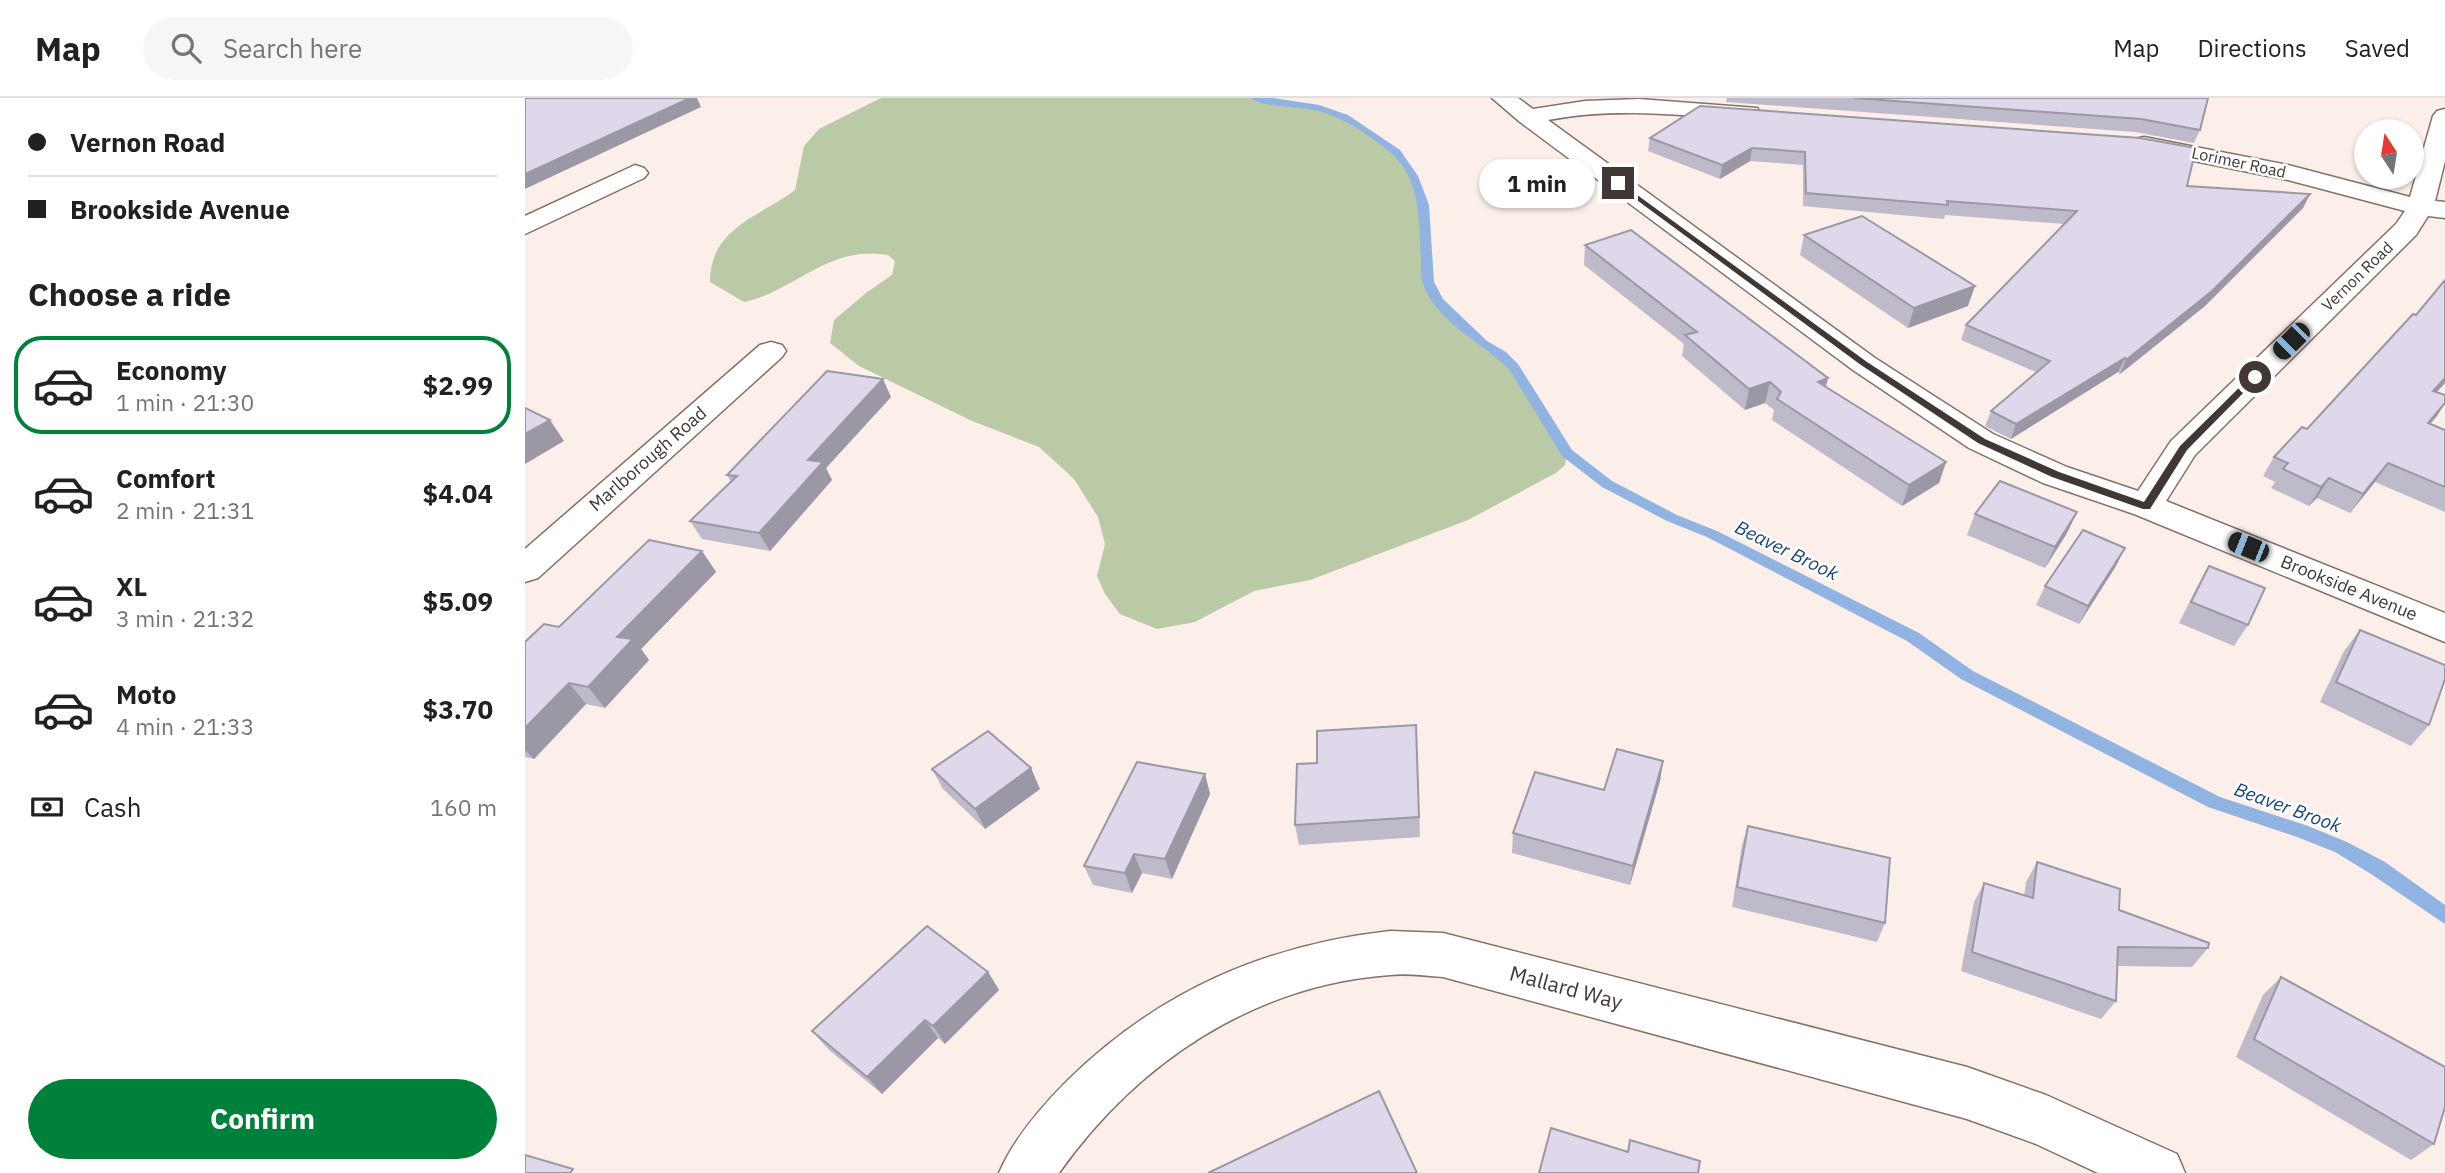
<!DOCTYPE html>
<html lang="en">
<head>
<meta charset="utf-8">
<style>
  body { margin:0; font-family:"IBM Plex Sans",sans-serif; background:#f6f6f6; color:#202124; height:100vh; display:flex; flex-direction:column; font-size:26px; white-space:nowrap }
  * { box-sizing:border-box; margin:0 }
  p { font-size:23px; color:#757577 }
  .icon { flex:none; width:38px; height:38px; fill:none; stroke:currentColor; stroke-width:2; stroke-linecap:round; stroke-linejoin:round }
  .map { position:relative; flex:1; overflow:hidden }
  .side { display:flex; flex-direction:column; background:#fff; width:525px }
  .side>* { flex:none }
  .top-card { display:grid; align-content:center; height:154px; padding:0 28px; background:#fff }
  .needle { width:46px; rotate:348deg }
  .tools { position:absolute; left:1829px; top:21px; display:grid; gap:14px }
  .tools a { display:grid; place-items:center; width:70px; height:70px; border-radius:50%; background:#fff; box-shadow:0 2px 5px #0004; font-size:35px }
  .end { position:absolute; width:32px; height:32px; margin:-16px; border:9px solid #413835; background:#fff; box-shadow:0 0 0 4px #fff }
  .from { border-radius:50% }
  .bubble { position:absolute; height:49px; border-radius:24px; background:#fff; box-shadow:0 2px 5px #0004; font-size:23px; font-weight:700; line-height:49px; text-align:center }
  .car { position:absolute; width:21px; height:42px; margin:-21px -10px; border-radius:9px; box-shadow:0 0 5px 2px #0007; background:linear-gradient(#222 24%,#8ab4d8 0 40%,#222 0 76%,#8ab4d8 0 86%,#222 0) }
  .top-card b { display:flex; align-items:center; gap:24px; height:66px; font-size:26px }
  .top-card b+b { border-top:2px solid #e0e0e0 }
  .top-card i { width:18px; height:18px; background:#202124 }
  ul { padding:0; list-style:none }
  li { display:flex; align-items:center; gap:21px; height:98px; margin:0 14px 10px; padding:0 14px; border:4px solid transparent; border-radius:28px }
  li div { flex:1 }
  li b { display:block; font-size:26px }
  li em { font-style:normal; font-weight:700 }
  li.on { border-color:#00813b }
  li>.icon { width:63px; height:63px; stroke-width:1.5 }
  h2 { padding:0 28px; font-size:32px; line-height:84px }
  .pay { display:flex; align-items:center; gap:18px; height:77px; padding:0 28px; font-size:26px }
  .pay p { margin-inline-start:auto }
  .cta { display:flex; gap:14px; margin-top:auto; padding:14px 28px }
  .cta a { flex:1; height:80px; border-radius:42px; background:#00813b; color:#fff; font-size:28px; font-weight:700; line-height:80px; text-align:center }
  header { display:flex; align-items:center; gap:42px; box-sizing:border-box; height:98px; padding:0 35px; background:#fff; border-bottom:2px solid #e0e0e0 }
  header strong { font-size:33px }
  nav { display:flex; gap:38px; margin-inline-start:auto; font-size:24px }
  .search { width:490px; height:63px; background:#f6f6f6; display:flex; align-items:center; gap:18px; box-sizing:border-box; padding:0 24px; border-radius:38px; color:#757577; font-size:26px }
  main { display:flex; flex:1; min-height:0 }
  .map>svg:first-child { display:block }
</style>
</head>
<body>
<header>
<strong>Map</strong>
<div class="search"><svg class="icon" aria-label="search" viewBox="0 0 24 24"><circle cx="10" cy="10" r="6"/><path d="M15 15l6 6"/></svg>Search here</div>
<nav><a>Map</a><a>Directions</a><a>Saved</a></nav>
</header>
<main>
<section class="side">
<div class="top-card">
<b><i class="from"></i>Vernon Road</b>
<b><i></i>Brookside Avenue</b>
</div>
<h2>Choose a ride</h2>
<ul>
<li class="on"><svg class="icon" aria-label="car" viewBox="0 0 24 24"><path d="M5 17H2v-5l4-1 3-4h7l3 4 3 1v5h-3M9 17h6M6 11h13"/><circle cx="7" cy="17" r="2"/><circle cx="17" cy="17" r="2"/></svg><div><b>Economy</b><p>1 min · 21:30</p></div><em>$2.99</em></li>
<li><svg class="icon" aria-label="car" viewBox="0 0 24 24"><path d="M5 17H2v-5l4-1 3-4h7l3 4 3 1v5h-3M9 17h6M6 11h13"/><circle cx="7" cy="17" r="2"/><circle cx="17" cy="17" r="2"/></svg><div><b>Comfort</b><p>2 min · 21:31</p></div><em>$4.04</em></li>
<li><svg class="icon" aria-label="car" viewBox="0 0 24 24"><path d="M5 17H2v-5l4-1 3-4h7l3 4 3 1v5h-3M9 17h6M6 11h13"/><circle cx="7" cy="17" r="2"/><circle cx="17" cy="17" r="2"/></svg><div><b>XL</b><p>3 min · 21:32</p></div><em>$5.09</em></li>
<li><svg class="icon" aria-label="car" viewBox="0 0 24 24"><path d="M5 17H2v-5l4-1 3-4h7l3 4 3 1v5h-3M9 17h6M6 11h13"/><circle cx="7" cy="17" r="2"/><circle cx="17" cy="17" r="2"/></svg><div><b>Moto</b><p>4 min · 21:33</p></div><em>$3.70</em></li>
</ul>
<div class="pay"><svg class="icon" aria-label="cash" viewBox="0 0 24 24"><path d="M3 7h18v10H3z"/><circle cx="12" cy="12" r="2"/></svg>Cash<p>160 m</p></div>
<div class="cta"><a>Confirm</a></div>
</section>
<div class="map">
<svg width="1920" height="1075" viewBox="0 0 1920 1075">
  <rect width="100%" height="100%" fill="#fcefea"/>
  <path fill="#bac9a6" d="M356,0H730L794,10L820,19L857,43L880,65L899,107L903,185L913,203L927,218L958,246L977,257L989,269L1042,355L1040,367L1031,375L943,422L785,482L729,493L670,524L632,531L595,516L580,496L572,478L580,446L573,419L549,381L514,349L447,323L334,268L305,245L309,222L341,195L367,177L370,163L363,157C353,156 341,155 330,157C293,162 256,197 219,204L185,184C185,130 234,119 270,92L279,48L294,31Z"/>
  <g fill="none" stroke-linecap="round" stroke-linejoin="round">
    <path fill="#90b3e1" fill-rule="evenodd" d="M725,0H748L794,7L823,17L875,52L893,78L904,107L909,184L918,201L962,243L981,254L993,266L1047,352L1087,383L1152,417L1192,433L1394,535L1448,573L1695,699L1783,728L1822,744L1860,764L1920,807V826L1846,776L1810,754L1772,739L1683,709L1436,581L1382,543L1182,439L1142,423L1077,389L1037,358L984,271C957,244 912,225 898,186C895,178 896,168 896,159C894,124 896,81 866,55C846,38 818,19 793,13C773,7 743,11 725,0Z"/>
    <g stroke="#847169" stroke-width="3">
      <g id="minor">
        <path d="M967,0H993L1008,11L1060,3L1114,1L1232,10L1236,15L1232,20L1224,22C1157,17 1089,9 1023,22L1350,260L1468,336L1542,369L1613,393L1646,343L1871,126L1880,113L1763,82L1610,51L1607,46L1610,41L1619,39L1763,67L1885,99L1908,18L1912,13L1920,11V63L1910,103L1920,104V120L1903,118L1891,137L1670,357L1641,403L1920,515V544L1609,416L1518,385L1444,350L1328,272L995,24Z"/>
        <polygon points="110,67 119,70 123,75 119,80 0,136 0,118"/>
        <polygon points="246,244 257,247 261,253 257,259 13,480 0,484 0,451 235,247"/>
        <path d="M865,833L918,835L1442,969L1521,997L1652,1056L1660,1075H1573L1511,1046L1442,1021L918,879C900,878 882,875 865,877C728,887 612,965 534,1075H474C489,1040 516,1009 543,982C634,893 740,847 865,833Z"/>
      </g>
    </g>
    <use href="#minor" fill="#fff" fill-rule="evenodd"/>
  </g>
  <g fill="#bfbac9">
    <polygon points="1202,0 1683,0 1675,32 1669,45 1610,34 1201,4"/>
    <polygon points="1125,40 1662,88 1785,96 1778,110 1680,208 1595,276 1593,274 1486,341 1460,328 1466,313 1511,274 1436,242 1441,227 1539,126 1420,117 1419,121 1278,108 1278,67 1225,63 1195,81 1123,53"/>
    <polygon points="1279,137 1443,208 1383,230 1275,157"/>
    <polygon points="1060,147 1301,289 1421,364 1414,385 1377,408 1247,322 1249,312 1240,305 1220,312 1157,258 1159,246 1059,167"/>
    <polygon points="1891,217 1920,285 1912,294 1912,318 1905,326 1920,332 1920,414 1850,384 1825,415 1792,400 1784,408 1746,390 1750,384 1738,378 1749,359 1782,331"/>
    <polygon points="366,299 301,370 307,382 245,453 177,441 165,423 206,384 202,377"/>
    <polygon points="1552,414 1542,435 1520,470 1442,437 1450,416"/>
    <polygon points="177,453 191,474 116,551 124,562 80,610 61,606 9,661 0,659 0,544 34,529"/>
    <polygon points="1591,468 1554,526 1511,507 1520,488"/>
    <polygon points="1684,468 1723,527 1709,548 1654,525 1672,489"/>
    <polygon points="1835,532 1904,627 1886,648 1795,604 1819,553"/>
    <polygon points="892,647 895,739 774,747 770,727 792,665"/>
    <polygon points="1138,663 1135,683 1105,787 987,755 988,735"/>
    <polygon points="407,671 515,691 460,731 418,691"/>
    <polygon points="680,676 685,696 647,781 617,775 607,795 568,787 559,768"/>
    <polygon points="1223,728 1360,825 1352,844 1207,809 1217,747"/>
    <polygon points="1512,764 1594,812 1683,850 1667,869 1592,868 1591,903 1576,921 1436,873 1449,804 1459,785 1499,798 1501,784"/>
    <polygon points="463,874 474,892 420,946 413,940 357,996 303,951 287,933"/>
    <polygon points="1756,879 1909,1046 1886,1062 1711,959 1738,897"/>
  </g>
  <g fill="#9b97a4">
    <polygon points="165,0 172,0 176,9 0,91 0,76"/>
    <polygon points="1227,50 1225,63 1195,81 1197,67"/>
    <polygon points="1785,96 1778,110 1680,208 1595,276 1601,262"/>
    <polygon points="1450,188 1443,208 1383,230 1389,210"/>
    <polygon points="1600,260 1593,274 1486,341 1491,326"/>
    <polygon points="1303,280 1298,301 1293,284"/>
    <polygon points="1920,280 1920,285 1895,312 1908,293"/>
    <polygon points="358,281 366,299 301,370 307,382 245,453 234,435 283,362"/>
    <polygon points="1245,284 1240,305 1220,312 1224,291"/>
    <polygon points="1920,305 1912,318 1889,344 1903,325"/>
    <polygon points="25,322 39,343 0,366 0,336"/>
    <polygon points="1421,364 1414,385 1377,408 1384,387"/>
    <polygon points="1863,365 1850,384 1825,415 1838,396"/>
    <polygon points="1804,380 1792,400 1784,408 1796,389"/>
    <polygon points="1552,414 1542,435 1520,470 1530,449"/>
    <polygon points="1600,450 1591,468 1554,526 1563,508"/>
    <polygon points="177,453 191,474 116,551 124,562 80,610 63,589 92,539"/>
    <polygon points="44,585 61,606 9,661 0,652 0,630"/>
    <polygon points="1138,663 1135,683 1105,787 1108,768"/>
    <polygon points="506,670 515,691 460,731 450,711"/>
    <polygon points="680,676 685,696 647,781 640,761"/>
    <polygon points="609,756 617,775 607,795 600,775"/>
    <polygon points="463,874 474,892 420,946 408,928"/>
    <polygon points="400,922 413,940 357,996 342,979"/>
  </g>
  <g fill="#ded8ea" stroke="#9b97a4" stroke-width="2">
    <polygon points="0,0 165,0 0,76"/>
    <polygon points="1329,0 1683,0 1675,32 1616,21"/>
    <polygon points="1175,8 1615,40 1671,50 1662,88 1785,96 1687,193 1601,262 1600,260 1491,326 1466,313 1525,263 1441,227 1552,113 1422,103 1423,107 1281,95 1280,54 1227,50 1197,67 1125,40"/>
    <polygon points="1337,118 1450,188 1389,210 1279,137"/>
    <polygon points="1106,132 1303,280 1293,284 1421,364 1384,387 1252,301 1256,294 1245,284 1224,291 1160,237 1172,234 1060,147"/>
    <polygon points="1920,182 1920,280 1908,293 1920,297 1920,305 1903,325 1920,332 1920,389 1863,365 1838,396 1804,380 1796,389 1758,371 1763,365 1749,359 1777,329 1782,331 1888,216 1891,217"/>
    <polygon points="302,273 358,281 283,362 298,364 234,435 165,423 212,378 202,377"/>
    <polygon points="0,310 25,322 0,336"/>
    <polygon points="1475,383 1552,414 1530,449 1450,416"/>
    <polygon points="1558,432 1600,450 1563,508 1520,488"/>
    <polygon points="124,442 177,453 92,539 108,541 63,589 44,585 0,630 0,544 19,526 34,529"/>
    <polygon points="1684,468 1740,490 1723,527 1666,504"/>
    <polygon points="1835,532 1920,567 1920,581 1904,627 1811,584"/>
    <polygon points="891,627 894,719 770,727 772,666 792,665 792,633"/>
    <polygon points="463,633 506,670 450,711 407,671"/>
    <polygon points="1092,651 1138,663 1108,768 988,735 1010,674 1079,692"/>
    <polygon points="612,664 680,676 640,761 609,756 600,775 559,768"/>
    <polygon points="1223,728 1365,760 1360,825 1212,789"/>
    <polygon points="1512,764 1595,791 1594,812 1684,845 1683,850 1593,849 1591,903 1447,854 1459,785 1508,800"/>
    <polygon points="402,828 463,874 408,928 400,922 342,979 287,933"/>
    <polygon points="1756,879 1920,969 1920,1009 1909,1046 1729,941"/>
    <polygon points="854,993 892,1075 683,1075"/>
    <polygon points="1026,1030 1103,1054 1105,1042 1175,1063 1173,1075 1014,1075"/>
    <polygon points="0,1057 48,1071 45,1075 0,1075"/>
  </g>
  <polygon fill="#413835" points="1093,83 1342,264 1460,341 1534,374 1619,404 1655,348 1727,277 1734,279 1662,352 1625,411 1618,411 1527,379 1453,345 1336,267 1090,86"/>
  <g text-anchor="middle" stroke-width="5" stroke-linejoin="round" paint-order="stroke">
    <g font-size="16" fill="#413835" stroke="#fff">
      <text transform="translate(1714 64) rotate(12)" y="6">Lorimer Road</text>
      <text transform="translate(1832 178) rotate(-44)" y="6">Vernon Road</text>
    </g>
    <g font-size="18" fill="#413835" stroke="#fff">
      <text transform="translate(123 361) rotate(-41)" y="6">Marlborough Road</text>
      <text transform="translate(1824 490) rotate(22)" y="6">Brookside Avenue</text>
    </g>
    <g font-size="19" font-style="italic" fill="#18457d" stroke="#fff">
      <text transform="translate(1262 452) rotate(26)" y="7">Beaver Brook</text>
      <text transform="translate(1763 709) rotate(20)" y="7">Beaver Brook</text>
    </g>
    <g font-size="21" fill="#413835" stroke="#fff">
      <text transform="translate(1041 890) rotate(15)" y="7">Mallard Way</text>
    </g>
  </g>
</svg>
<div class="tools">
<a><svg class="needle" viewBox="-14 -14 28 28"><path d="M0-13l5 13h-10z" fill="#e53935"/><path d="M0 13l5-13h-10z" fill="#757577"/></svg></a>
</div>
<i class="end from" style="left:1730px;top:279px"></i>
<i class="end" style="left:1093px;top:85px"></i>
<div class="bubble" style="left:954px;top:61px;width:116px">1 min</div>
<i class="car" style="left:1766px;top:243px;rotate:225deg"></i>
<i class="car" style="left:1723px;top:449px;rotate:292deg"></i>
</div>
</main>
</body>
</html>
